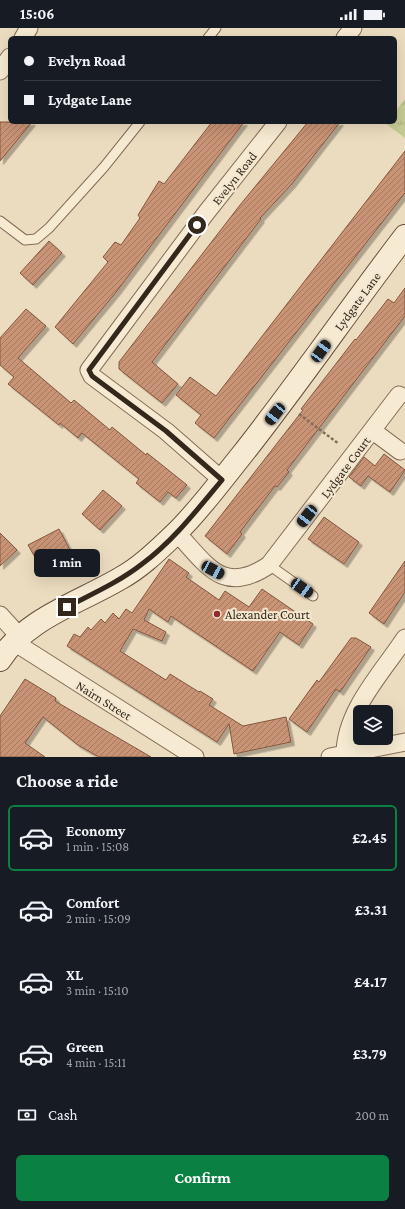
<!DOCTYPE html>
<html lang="en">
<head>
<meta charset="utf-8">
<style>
  body { margin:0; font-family:"Crimson Pro",serif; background:#20242c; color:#f1f3f6; height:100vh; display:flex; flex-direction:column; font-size:15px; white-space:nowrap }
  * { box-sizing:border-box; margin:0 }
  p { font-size:13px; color:#9ea1a6 }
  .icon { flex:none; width:22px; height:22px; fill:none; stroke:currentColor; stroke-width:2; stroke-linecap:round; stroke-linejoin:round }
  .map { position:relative; height:729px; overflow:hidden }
  .drawer { display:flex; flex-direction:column; background:#171b24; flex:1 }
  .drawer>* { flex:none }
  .hud { position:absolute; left:8px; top:8px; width:389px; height:88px; border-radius:6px; box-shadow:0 4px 16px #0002; display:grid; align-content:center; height:88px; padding:0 16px; background:#171b24 }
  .buttons { position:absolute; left:353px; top:677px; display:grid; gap:8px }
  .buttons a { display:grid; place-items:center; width:40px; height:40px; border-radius:6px; background:#171b24; box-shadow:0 4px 16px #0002; font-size:20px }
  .end { position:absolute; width:18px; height:18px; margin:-9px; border:5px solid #34271c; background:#fff; box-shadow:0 0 0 2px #fff }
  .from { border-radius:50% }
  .bubble { position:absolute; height:28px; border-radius:6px; background:#171b24; box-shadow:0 4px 16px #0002; font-size:13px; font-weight:700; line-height:28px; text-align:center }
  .car { position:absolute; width:12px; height:24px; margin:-12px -6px; border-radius:5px; box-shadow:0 0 3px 1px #0007; background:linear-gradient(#222 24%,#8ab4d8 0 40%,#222 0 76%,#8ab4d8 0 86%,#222 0) }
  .hud b { display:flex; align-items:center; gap:14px; height:38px; font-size:15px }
  .hud b+b { border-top:1px solid #363941 }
  .hud i { width:10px; height:10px; background:#f1f3f6 }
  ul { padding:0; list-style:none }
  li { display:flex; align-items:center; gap:12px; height:66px; margin:0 8px 6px; padding:0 8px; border:2px solid transparent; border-radius:6px }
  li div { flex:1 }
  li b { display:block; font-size:15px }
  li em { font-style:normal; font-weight:700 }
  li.selected { border-color:#0b8043 }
  li>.icon { width:36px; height:36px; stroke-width:1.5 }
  h2 { padding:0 16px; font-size:18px; line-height:48px }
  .pay { display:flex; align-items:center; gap:10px; height:44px; padding:0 16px; font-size:15px }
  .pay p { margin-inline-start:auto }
  .action { display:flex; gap:8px; margin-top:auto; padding:8px 16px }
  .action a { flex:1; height:46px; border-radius:6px; background:#0b8043; color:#fff; font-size:16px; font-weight:700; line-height:46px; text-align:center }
  .status { display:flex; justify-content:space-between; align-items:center; height:28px; padding:0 20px; background:#171b24; direction:ltr }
  .status svg { height:11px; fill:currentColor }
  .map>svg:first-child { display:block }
</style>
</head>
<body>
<div class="status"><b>15:06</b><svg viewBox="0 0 49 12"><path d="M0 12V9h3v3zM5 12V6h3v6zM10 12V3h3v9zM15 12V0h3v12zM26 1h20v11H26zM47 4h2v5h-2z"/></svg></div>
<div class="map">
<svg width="405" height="729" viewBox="0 0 405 729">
  <defs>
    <pattern id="grass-tufts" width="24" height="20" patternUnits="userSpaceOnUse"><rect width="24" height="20" fill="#c6ca94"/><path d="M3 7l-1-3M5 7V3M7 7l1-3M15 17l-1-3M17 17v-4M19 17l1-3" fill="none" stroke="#abae7f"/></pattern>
    <pattern id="building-hatch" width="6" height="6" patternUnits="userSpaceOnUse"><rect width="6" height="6" fill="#c99476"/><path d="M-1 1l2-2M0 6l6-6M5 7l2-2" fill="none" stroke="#a47960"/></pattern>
    <filter id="shadow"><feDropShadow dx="3.5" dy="3.5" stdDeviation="0" flood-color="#0004"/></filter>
  </defs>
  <rect width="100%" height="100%" fill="#ecdcbf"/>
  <polygon fill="url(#grass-tufts)" points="405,71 405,110 386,96 395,94 395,84"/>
  <g fill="url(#building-hatch)" stroke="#83563f" filter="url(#shadow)">
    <polygon points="0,94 32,94 0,133"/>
    <polygon points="212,94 244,94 117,263 73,316 55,299 108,234 103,229 115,214 121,217 140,190 138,187 159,153 164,156"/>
    <polygon points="308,94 340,94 291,157 260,190 261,191 152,334 178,356 162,375 119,341 119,334 240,177"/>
    <polygon points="405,123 405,165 214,410 195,395 201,387 176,367 190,349 216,368"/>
    <polygon points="49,213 62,225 33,257 20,245"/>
    <polygon points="405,260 405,288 287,442 289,444 277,459 275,458 240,504 242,506 227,526 205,508 303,382 301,381 355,311 356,312 388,271 394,275"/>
    <polygon points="26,281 46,298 18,330 71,375 74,372 110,402 112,399 146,427 147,425 187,457 176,470 168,464 160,474 136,455 139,451 82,405 78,410 60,395 59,397 8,356 14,349 0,337 0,310"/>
    <polygon points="384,426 405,442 390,464 368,448 361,458 349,449 364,429 375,438"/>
    <polygon points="103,462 122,478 100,502 82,486"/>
    <polygon points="324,489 359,514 344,536 308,511"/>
    <polygon points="59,501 70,522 40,538 28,517"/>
    <polygon points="0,505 17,522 0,538"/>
    <polygon points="169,531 189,545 186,549 219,572 225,563 249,579 262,561 313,596 299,617 280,604 253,643 171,588 168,594 149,581 144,592 166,604 162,613 133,601 120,623 166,652 170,646 199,664 200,663 213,671 209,677 243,698 286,689 291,714 234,726 229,696 217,714 67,618 74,606 80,609 88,599 91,602 101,591 105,595 113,585 119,591 126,581 132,585"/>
    <polygon points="405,533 405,564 384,596 369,585"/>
    <polygon points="351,610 356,610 371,619 340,664 336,661 307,704 289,691 317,652 319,654"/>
    <polygon points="25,651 56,670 55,673 151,729 99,729 78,717 43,689 25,715 45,729 0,729 0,688"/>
  </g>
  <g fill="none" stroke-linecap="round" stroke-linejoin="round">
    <g stroke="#846d58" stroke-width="11">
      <g id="lane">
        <polyline points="208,10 216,0"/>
        <polyline points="0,193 25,212 36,211 49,200 104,139 140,94"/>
        <polyline points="269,537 313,568"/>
      </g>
    </g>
    <g stroke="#846d58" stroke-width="19">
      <g id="street">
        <polyline points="23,10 29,0"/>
        <polyline points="345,10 353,0"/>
        <polyline points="0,43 10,29"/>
        <polyline points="373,403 400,423"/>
        <polyline points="222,452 166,403 92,348 89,342 206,185 278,94"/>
        <path d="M177,505C207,537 223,568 269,537L399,367"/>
        <polyline points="0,587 20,609"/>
        <polyline points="14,614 195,729"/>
        <path d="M345,726C345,683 382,645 405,610"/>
        <polyline points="330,729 405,714"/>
      </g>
    </g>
    <g stroke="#664f3c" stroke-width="24">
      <path id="secondary" d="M0,632C26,590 81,574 121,550C141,539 158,522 175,506C199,483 220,454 241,428C298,356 349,281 405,208"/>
    </g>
    <polyline stroke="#846d58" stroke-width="2.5" stroke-dasharray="3 2" stroke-linecap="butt" points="299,386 339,416"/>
    <use href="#lane" stroke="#f7ead2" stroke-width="9"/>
    <use href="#street" stroke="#f7ead2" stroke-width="17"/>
    <use href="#secondary" stroke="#f7ead2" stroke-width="22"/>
  </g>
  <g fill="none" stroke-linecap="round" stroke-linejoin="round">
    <path stroke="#34271c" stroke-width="5" d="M67,579C92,566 119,554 142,536C173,513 197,482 222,452L166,403L92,348L89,342L197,197"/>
  </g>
  <circle fill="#922a30" stroke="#f4e7cf" stroke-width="1.5" cx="217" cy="586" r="4"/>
  <g text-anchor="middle" stroke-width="4" stroke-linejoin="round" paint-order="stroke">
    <g font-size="13" fill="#34271c" stroke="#f4e7cf">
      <text transform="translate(234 150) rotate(-52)" y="5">Evelyn Road</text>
      <text transform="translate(357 273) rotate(-54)" y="5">Lydgate Lane</text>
      <text transform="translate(345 439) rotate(-53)" y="5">Lydgate Court</text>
      <text transform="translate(104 672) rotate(32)" y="5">Nairn Street</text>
    </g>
    <g font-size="13" fill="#34271c" stroke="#f4e7cf" text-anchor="start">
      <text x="225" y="591">Alexander Court</text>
    </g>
  </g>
</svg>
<div class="buttons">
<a><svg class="icon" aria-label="layers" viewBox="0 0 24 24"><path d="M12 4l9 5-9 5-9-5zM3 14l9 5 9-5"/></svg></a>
</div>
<i class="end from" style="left:197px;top:197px"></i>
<i class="end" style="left:67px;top:579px"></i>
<div class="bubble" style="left:34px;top:521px;width:66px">1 min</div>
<i class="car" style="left:321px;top:323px;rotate:36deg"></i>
<i class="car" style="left:275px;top:386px;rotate:218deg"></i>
<i class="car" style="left:307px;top:488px;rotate:218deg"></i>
<i class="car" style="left:213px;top:542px;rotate:118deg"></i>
<i class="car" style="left:302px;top:560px;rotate:125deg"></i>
<div class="hud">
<b><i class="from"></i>Evelyn Road</b>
<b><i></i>Lydgate Lane</b>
</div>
</div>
<section class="drawer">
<h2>Choose a ride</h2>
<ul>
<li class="selected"><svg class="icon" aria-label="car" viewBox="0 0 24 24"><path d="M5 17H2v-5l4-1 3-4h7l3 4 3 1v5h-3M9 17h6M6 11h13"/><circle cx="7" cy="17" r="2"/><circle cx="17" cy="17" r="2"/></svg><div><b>Economy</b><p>1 min · 15:08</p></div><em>£2.45</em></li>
<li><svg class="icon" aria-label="car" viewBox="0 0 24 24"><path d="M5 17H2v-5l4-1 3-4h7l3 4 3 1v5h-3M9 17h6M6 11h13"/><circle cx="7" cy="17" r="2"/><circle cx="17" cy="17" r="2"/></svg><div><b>Comfort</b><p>2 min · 15:09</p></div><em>£3.31</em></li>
<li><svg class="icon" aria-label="car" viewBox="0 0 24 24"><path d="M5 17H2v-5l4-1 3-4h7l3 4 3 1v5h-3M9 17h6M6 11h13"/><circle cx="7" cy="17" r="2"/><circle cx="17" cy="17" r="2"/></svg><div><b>XL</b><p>3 min · 15:10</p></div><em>£4.17</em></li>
<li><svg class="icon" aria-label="car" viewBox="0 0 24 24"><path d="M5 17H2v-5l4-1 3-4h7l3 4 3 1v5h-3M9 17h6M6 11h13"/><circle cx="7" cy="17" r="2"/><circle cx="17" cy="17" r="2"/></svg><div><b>Green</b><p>4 min · 15:11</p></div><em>£3.79</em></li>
</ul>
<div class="pay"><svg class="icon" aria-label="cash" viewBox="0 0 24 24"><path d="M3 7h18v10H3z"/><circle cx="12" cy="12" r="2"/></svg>Cash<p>200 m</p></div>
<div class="action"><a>Confirm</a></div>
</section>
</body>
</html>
